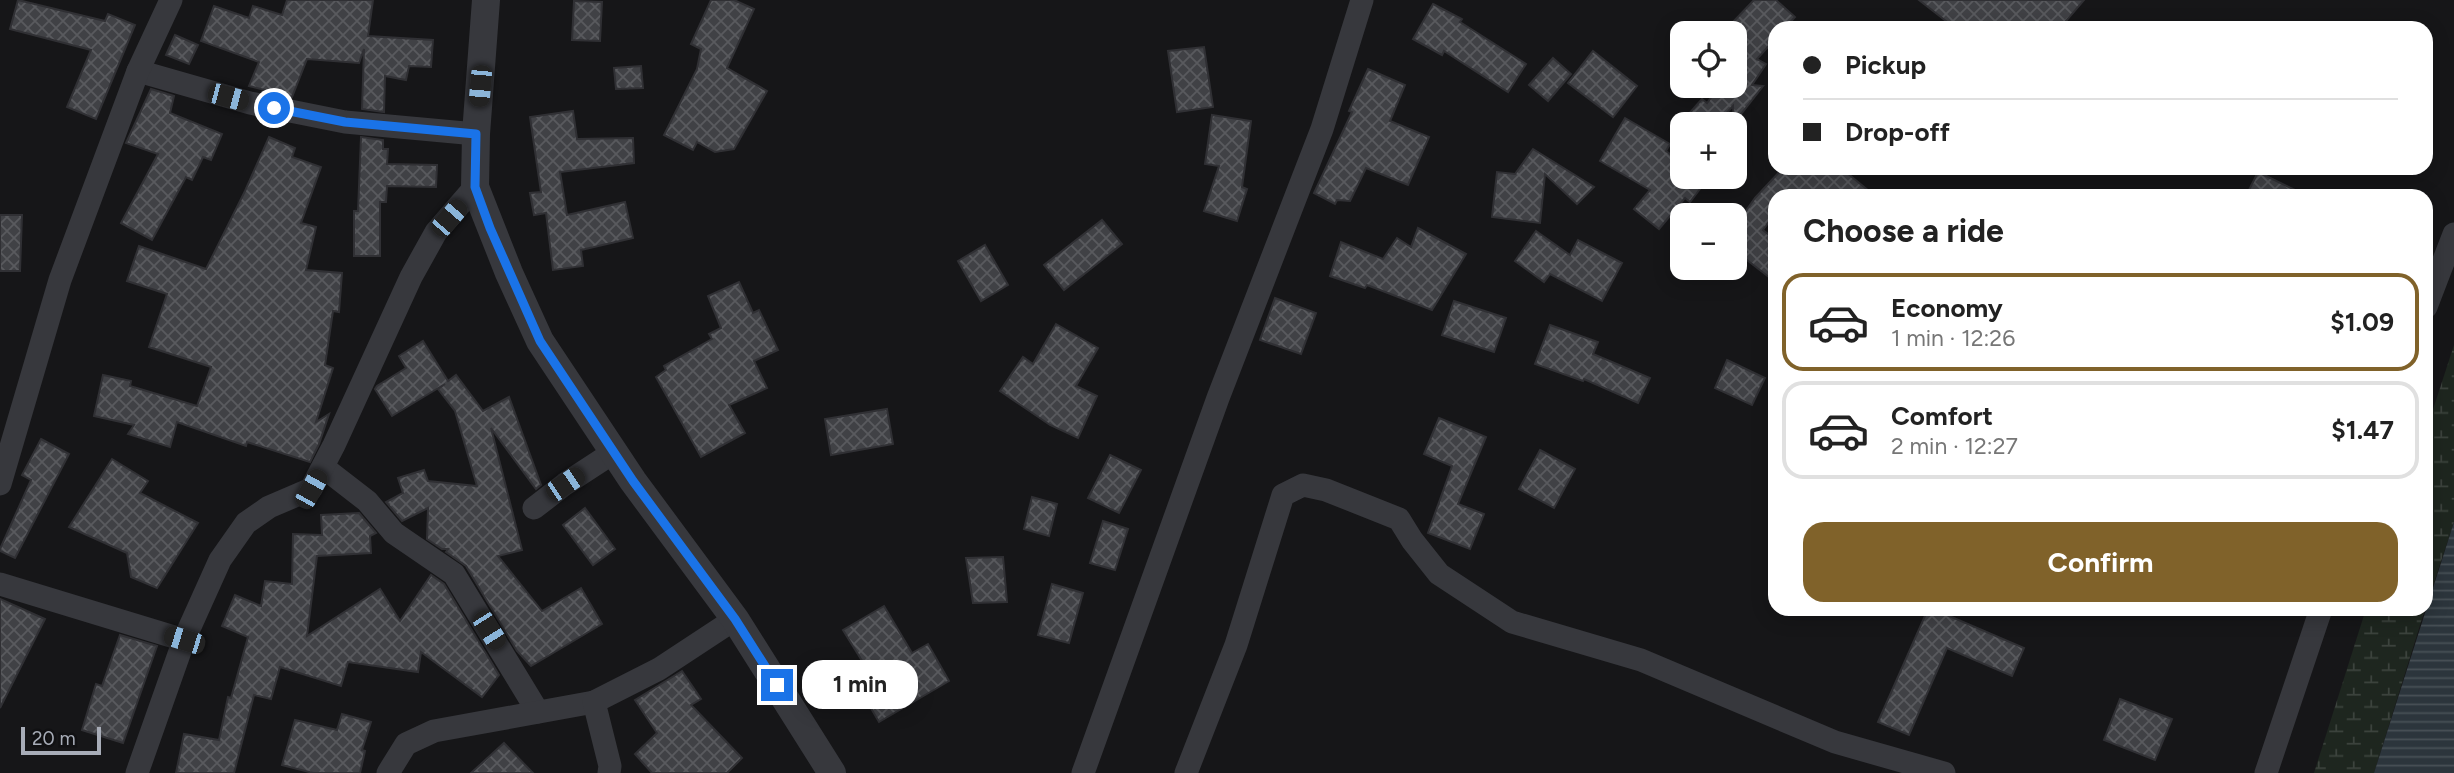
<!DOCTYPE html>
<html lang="en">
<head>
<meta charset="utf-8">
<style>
  body { margin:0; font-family:Figtree,sans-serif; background:#f6f6f6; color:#222; height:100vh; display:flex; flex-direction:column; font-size:26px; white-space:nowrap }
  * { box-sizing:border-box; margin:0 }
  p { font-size:23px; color:#767676 }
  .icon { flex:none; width:38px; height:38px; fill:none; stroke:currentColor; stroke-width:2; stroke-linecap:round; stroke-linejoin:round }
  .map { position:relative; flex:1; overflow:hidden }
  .panel { position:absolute; left:1768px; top:189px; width:665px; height:427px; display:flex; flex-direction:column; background:#fff; border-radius:21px; box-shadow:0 4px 18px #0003 }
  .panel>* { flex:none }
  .hud { position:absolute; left:1768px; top:21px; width:665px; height:154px; border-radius:21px; box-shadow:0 4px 18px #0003; display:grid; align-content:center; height:154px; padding:0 35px; background:#fff }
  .tools { position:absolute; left:1670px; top:21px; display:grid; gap:14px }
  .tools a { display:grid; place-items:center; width:77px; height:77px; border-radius:14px; background:#fff; box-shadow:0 4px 18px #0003; font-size:35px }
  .scale { position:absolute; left:21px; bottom:18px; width:80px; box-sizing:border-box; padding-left:7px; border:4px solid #a8adb8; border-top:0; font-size:19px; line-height:24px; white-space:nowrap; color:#a8adb8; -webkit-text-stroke:5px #111113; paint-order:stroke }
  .end { position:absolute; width:32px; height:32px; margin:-16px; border:9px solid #1a73e8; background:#fff; box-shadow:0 0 0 4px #fff }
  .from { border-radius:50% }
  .bubble { position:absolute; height:49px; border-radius:21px; background:#fff; box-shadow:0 4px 18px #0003; font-size:23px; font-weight:700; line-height:49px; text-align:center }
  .car { position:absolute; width:21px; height:42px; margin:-21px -10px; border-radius:9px; box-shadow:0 0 5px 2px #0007; background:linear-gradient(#222 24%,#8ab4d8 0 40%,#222 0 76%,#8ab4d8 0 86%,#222 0) }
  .hud b { display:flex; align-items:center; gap:24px; height:66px; font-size:26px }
  .hud b+b { border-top:2px solid #e0e0e0 }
  .hud i { width:18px; height:18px; background:#222 }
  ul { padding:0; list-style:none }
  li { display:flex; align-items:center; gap:21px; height:98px; margin:0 14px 10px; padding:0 21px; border:4px solid #e0e0e0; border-radius:21px }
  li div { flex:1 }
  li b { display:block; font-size:26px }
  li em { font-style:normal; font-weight:700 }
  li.current { border-color:#80622a }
  li>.icon { width:63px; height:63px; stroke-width:1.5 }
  h2 { padding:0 35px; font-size:32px; line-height:84px }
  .action { display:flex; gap:14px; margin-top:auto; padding:14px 35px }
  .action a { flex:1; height:80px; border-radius:21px; background:#80622a; color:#fff; font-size:28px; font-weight:700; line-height:80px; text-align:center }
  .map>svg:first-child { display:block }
</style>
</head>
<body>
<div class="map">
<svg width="2454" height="773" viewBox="0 0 2454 773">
  <defs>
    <pattern id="wetland-marsh" width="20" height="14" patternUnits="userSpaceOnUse" patternTransform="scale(1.75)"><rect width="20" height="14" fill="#1e261f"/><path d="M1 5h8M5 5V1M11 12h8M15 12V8" fill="none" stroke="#3c433d"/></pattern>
    <pattern id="water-rules" width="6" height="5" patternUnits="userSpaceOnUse" patternTransform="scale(1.75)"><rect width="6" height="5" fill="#2c353c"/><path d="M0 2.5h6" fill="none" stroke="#485056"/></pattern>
    <pattern id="building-cross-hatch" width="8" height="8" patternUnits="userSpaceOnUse" patternTransform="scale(1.75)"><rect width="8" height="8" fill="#404145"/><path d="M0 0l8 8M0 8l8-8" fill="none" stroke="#595a5e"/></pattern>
  </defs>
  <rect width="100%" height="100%" fill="#161618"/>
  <g fill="url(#wetland-marsh)">
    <polygon points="2454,345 2454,522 2426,607 2426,431"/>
    <polygon points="2366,609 2425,609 2374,773 2314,773"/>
  </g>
  <polygon fill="url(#water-rules)" points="2454,522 2454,773 2374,773"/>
  <g fill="url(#building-cross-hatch)" stroke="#303034" stroke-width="2">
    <polygon points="18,0 105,21 108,14 135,25 96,119 67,107 91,50 10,29"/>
    <polygon points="287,0 373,0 368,36 433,40 431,67 409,66 406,80 385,76 384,112 362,109 364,49 359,63 307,59 292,97 249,86 259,62 201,41 214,6 249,18 253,6 282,15"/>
    <polygon points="711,0 734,0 754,9 727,68 767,91 734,149 715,152 697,142 693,150 664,135 697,69 701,49 691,44"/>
    <polygon points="1754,0 1776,0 1795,17 1785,28 1774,28 1774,40 1757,59 1766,64 1752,85 1763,86 1734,123 1733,106 1723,117 1731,124 1680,124 1702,99 1707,103 1715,92 1707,86 1734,86 1734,21"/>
    <polygon points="1919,0 2084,0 2060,28 1955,28"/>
    <polygon points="574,1 602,2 600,41 572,40"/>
    <polygon points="1433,4 1462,19 1460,22 1526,64 1508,92 1444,51 1442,55 1413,39"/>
    <polygon points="175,35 198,45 189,64 166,55"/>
    <polygon points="1204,47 1213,107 1177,112 1168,51"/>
    <polygon points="1593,51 1637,86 1613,117 1568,83"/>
    <polygon points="1553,58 1571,74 1548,101 1529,85"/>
    <polygon points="641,66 643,88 616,89 614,68"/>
    <polygon points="1368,69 1405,85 1390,121 1429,137 1408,185 1366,168 1350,201 1337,200 1335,204 1314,193 1352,112 1349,111"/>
    <polygon points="151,89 174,96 170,113 222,134 211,160 203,157 192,180 186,177 152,240 121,223 158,154 126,143"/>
    <polygon points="573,111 577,139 633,138 634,163 560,172 567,215 625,202 633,238 581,250 583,266 553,270 546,213 534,215 530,193 541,192 530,117"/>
    <polygon points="1212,115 1251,121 1242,187 1247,189 1237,221 1204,211 1219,166 1205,164"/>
    <polygon points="1625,118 1670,144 1666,151 1682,163 1682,177 1709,177 1690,202 1685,198 1659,229 1634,209 1650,190 1600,161"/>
    <polygon points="269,137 295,148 292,157 321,167 301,223 316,227 306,270 342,273 339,312 333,311 325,365 333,368 316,422 329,414 319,444 310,462 247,442 246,446 177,422 170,447 128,434 134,425 94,416 103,375 131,381 130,386 197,406 211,367 149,347 167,294 127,281 139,246 206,269 245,191"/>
    <polygon points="361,137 383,140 383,149 388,149 387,164 437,165 436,187 387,186 386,202 380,202 380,256 354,256 354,211 358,211"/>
    <polygon points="1533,149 1594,187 1577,204 1545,174 1540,223 1492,217 1497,172 1515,174"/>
    <polygon points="1783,168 1841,168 1875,196 1774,196 1774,215 1763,230 1774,239 1774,281 1734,250 1734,228 1755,198"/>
    <polygon points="2258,172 2307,196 2246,196"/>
    <polygon points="0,215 22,215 20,271 0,271"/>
    <polygon points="1102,220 1122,244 1064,290 1044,265"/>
    <polygon points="1418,228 1466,254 1432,310 1367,285 1365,288 1330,276 1341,242 1383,259 1397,238 1411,247"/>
    <polygon points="1536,231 1570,255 1578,240 1622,263 1602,301 1550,274 1544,282 1515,261"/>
    <polygon points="985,245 1008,285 981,301 958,261"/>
    <polygon points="739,282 753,313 759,310 778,350 754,361 767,388 729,405 745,433 701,457 656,377 666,370 664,366 712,339 709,334 721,328 708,296"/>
    <polygon points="1275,298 1316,313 1301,354 1260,340"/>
    <polygon points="1454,301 1506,318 1494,352 1442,335"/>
    <polygon points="1056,324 1098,348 1076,386 1097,396 1078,438 1050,425 1000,391 1023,357 1033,364"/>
    <polygon points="1550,325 1598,342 1593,354 1650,378 1638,403 1584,379 1583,381 1535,364"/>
    <polygon points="423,341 448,381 456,375 483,411 509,397 541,485 536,489 491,428 522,550 498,556 542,611 581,588 602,624 531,666 517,651 466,566 446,552 448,549 442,549 427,539 428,508 402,521 386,502 403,493 398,478 424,470 428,481 477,486 455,411 438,389 445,384 392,416 375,389 377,386 406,368 399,356"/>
    <polygon points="1727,360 1765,378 1752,405 1715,388"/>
    <polygon points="887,409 893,444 831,455 825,419"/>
    <polygon points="1439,418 1486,437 1458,504 1484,514 1470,549 1428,533 1452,466 1424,454"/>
    <polygon points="41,439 69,454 15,558 0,551 0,549 31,480 22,475"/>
    <polygon points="1540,450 1575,469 1554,508 1519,489"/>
    <polygon points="1110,455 1141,470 1119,513 1088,498"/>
    <polygon points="112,459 148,481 140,493 198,523 157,588 131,577 127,553 69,527"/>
    <polygon points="1032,497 1057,504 1049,536 1024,529"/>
    <polygon points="585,508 615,549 593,565 563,525"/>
    <polygon points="359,513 376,533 370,536 371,553 317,556 307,636 380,589 400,621 431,575 444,584 499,675 482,697 421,652 418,672 348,662 341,686 280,667 271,699 254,695 234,773 176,773 184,734 219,740 228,697 231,698 248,637 222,626 235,595 261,606 265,581 292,584 293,534 322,535 321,515"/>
    <polygon points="1103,521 1128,529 1115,570 1090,563"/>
    <polygon points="1003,557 1007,602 973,603 966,558"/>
    <polygon points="1052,584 1083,593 1069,643 1038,635"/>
    <polygon points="0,599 45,619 0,708"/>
    <polygon points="884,606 912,653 928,644 949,681 879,722 858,686 872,677 843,630"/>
    <polygon points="1928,609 1933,609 2024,648 2012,676 1947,648 1909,735 1878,722"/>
    <polygon points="120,635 157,646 123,743 82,730 96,684 102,686"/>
    <polygon points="682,671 701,699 691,705 742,758 727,773 652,773 635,754 657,733 635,700"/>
    <polygon points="2120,699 2172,719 2155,760 2104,740"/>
    <polygon points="342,714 371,722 362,750 365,751 360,773 313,773 282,765 295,720 337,730"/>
    <polygon points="504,743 533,773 471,773"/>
  </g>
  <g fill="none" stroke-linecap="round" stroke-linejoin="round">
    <g stroke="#37383d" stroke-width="23">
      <polyline points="138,71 250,103 345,122 476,134"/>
      <polyline points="2426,307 2454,234"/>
      <polyline points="323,467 367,501 394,533 454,574 538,712"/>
      <polyline points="0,484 60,280 138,71 171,0"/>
      <polyline points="534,508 565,484 614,452"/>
      <polyline points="0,584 184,640"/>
      <polyline points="137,773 184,640 220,560 246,523 269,507 311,489 334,445 411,277 436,232 475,187"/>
      <polyline points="388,773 406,744 434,731 594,702"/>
      <polyline points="609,773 610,766 594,702 659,669 735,619"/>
      <polyline points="1083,773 1218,398 1322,129 1362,0"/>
      <polyline points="1186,773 1236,645 1283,495 1303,485 1326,490 1399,519 1412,540 1439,574 1512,622 1641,660 1835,742 1944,773"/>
      <polyline points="2266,773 2321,609"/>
    </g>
    <polyline stroke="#37383d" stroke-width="28" points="486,0 476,134 475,187 509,273 540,341 633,481 735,619 832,773"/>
  </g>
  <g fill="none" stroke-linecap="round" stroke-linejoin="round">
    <polyline stroke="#1a73e8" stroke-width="9" points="274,108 345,122 476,134 475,187 490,228 540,341 633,481 735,619 777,685"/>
  </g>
</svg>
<div class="tools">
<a><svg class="icon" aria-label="locate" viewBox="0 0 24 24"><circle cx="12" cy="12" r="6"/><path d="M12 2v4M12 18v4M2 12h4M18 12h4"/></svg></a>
<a>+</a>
<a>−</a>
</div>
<div class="scale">20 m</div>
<i class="end from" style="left:274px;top:108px"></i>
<i class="end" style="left:777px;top:685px"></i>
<div class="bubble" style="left:802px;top:660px;width:116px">1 min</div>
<i class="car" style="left:480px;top:86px;rotate:185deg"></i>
<i class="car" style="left:228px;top:97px;rotate:105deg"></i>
<i class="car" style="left:449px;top:218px;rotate:41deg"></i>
<i class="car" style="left:565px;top:484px;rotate:56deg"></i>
<i class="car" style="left:311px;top:489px;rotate:29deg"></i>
<i class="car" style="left:489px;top:630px;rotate:148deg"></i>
<i class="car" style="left:184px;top:640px;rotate:287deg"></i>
<div class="hud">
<b><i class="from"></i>Pickup</b>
<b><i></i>Drop-off</b>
</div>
<section class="panel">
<h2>Choose a ride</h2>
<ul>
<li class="current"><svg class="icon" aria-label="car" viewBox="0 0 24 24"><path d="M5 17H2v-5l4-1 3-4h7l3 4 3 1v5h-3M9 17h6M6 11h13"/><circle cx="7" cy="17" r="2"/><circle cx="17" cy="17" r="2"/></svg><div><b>Economy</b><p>1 min · 12:26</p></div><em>$1.09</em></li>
<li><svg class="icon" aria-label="car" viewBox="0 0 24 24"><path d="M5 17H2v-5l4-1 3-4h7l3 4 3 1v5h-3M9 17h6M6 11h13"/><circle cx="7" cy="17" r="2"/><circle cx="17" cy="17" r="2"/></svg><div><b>Comfort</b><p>2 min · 12:27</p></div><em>$1.47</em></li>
</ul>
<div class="action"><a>Confirm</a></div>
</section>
</div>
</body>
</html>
